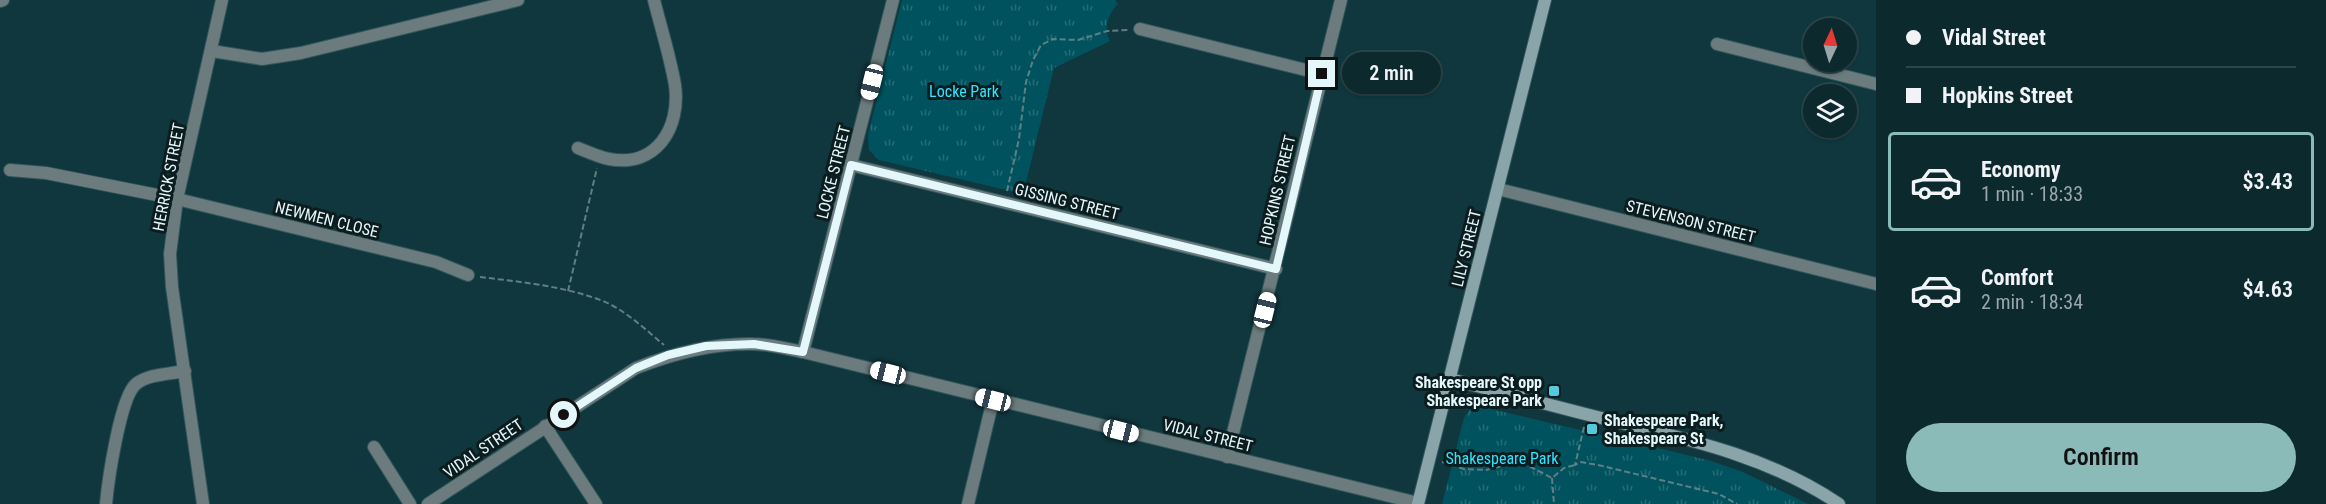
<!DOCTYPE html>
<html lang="en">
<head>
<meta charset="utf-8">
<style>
  body { margin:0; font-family:"Roboto Condensed",sans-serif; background:#153136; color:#f1f3f6; height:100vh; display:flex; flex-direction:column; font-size:22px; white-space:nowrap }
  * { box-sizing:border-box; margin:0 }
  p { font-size:20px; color:#9aa6aa }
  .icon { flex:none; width:33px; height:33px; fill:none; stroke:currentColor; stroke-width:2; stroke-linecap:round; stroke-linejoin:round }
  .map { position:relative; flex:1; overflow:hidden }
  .side { display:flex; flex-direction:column; background:#0c292e; width:450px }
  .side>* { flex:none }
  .top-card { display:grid; align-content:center; height:132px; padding:0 30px; background:#0c292e }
  .needle { width:39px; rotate:4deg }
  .fabs { position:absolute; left:1803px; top:18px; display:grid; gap:12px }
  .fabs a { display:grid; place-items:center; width:54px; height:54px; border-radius:50%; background:#0c292e; box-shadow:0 2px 4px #0004,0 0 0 2px #2c454a; font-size:30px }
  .end { position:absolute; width:27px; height:27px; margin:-14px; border:8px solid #e4f8fc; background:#111; box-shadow:0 0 0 3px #111 }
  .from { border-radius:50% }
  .bubble { position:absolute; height:42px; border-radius:21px; background:#0c292e; box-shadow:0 2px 4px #0004,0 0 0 2px #2c454a; font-size:20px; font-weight:600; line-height:42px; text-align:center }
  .car { position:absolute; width:18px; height:36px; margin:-18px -9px; border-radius:8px; box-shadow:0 0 4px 2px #0007; background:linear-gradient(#fff 24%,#345 0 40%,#fff 0 76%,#345 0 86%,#fff 0) }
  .top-card b { display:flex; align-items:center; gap:21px; height:57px; font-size:22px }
  .top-card b+b { border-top:2px solid #2c454a }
  .top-card i { width:15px; height:15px; background:#f1f3f6 }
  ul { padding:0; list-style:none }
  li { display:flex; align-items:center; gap:18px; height:99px; margin:0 12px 9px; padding:0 18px; border:3px solid transparent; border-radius:6px }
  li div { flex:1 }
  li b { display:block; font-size:22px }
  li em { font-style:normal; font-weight:600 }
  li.current { border-color:#8bbbb9 }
  li>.icon { width:54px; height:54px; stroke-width:1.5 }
  .primary-button { display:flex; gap:12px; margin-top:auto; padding:12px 30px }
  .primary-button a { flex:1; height:69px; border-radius:36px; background:#8bbbb9; color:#111; font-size:24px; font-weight:600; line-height:69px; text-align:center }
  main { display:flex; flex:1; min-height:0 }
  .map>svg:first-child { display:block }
</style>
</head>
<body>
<main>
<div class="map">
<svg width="1876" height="504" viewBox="0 0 1876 504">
  <defs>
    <pattern id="grass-tufts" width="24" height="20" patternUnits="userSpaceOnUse" patternTransform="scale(1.5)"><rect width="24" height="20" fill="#00535e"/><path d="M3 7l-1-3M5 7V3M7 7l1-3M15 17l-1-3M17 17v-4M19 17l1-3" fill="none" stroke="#256c76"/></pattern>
  </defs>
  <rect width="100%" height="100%" fill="#10373e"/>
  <g fill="url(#grass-tufts)">
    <path d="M902,0H1115L1118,4C1108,13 1103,29 1110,41L1054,68L1023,194L879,160L869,150L868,135Z"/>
    <polygon points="1483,407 1708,460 1743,472 1808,504 1442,504 1464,418 1470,409"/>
  </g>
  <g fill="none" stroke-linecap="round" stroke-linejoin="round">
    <g stroke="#32565c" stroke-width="14">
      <g id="street">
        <polyline points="0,1 3,0"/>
        <polyline points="1140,29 1322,74"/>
        <polyline points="1717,44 1876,84"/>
        <polyline points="212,51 262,59 301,53 518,0"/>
        <path d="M578,148C588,152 598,157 609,159C656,168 681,128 675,85C670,56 661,28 654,0"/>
        <polyline points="851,165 1276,269"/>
        <polyline points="10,170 46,173 177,199 436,262 468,275"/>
        <polyline points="1498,189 1876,284"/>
        <polyline points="803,352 893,0"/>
        <polyline points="545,426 596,504"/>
        <polyline points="374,447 410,504"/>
        <polyline points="1227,457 1341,0"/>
        <path d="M106,504C108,482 120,397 136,384C148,374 170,374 185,371"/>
        <polyline points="203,504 172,287 170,254 177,199 222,0"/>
        <path d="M428,504L636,368C674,353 712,343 753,344C769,344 787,349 803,352L1418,503"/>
        <polyline points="968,504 993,400"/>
      </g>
    </g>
    <g stroke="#32565c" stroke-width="14">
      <g id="secondary">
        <path d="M1450,379C1501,392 1553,406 1605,419C1687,439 1768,456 1839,504"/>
        <polyline points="1418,504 1545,0"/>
      </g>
    </g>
    <g stroke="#5f7f84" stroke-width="2" stroke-dasharray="6 3" stroke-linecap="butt">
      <polyline points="1007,191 1019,139 1026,82 1033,60 1041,45 1053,39 1078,40 1107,31 1128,30"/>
      <path d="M480,277C521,282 564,286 603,301C625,310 646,330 664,345"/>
      <polyline points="568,291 597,168"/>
      <polyline points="1584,427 1575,465 1581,462 1598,465 1648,477 1719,494 1737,504"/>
      <polyline points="1442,462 1464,469 1486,470 1506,465 1527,465 1552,478 1564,468 1575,465"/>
      <polyline points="1552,478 1554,504"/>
    </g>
    <use href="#street" stroke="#6b7b7e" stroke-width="12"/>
    <use href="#secondary" stroke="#8aa5aa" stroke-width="12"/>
  </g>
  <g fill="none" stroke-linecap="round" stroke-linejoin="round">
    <polyline stroke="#e4f8fc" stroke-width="8" points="564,415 636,368 668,355 706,346 754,344 803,352 851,165 1276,269 1322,74"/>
  </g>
  <g fill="#54cade" stroke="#0c1c1f" stroke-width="2">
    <rect x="1548" y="385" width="12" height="12" rx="3"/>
    <rect x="1586" y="423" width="12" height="12" rx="3"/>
  </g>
  <g text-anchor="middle" stroke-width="6" stroke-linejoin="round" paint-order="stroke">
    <g font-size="16" fill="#30e5ff" stroke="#0c1c1f">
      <text x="964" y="97">Locke Park</text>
      <text x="1502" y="464">Shakespeare Park</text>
    </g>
    <g font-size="16" fill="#e4f8fc" stroke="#0c1c1f">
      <text transform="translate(833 172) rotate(-76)" y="6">LOCKE STREET</text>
      <text transform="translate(168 177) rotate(-79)" y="6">HERRICK STREET</text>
      <text transform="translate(1277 190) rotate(-77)" y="6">HOPKINS STREET</text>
      <text transform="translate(1067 201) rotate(14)" y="6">GISSING STREET</text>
      <text transform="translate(327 219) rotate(14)" y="6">NEWMEN CLOSE</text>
      <text transform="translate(1691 221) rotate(14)" y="6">STEVENSON STREET</text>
      <text transform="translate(1466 248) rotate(-76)" y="6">LILY STREET</text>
      <text transform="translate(1208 435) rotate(14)" y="6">VIDAL STREET</text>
      <text transform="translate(483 448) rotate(-34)" y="6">VIDAL STREET</text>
    </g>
    <g font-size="16" font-weight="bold" fill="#e4f8fc" stroke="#0c1c1f" text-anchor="end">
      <text x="1542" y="388">Shakespeare St opp<tspan x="1542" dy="18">Shakespeare Park</tspan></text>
      <text x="1604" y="426" text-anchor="start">Shakespeare Park,<tspan x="1604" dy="18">Shakespeare St</tspan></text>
    </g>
  </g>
</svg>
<div class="fabs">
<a><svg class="needle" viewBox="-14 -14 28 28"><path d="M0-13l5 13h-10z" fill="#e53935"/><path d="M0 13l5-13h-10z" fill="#9aa6aa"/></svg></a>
<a><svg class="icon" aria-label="layers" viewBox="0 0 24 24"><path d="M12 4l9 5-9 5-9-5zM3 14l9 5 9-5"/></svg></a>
</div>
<i class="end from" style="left:564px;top:415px"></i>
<i class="end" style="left:1322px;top:74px"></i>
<div class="bubble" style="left:1342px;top:52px;width:99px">2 min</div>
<i class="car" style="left:872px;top:82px;rotate:194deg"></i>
<i class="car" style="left:1265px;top:310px;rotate:14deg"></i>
<i class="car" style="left:888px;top:373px;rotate:284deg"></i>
<i class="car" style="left:993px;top:400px;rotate:284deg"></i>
<i class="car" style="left:1121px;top:431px;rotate:104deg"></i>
</div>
<section class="side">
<div class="top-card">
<b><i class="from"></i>Vidal Street</b>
<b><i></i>Hopkins Street</b>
</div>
<ul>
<li class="current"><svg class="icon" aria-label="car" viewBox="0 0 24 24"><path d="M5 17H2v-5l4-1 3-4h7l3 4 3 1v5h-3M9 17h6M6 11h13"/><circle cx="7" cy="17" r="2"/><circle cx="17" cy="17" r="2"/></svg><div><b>Economy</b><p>1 min · 18:33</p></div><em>$3.43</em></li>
<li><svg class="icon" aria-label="car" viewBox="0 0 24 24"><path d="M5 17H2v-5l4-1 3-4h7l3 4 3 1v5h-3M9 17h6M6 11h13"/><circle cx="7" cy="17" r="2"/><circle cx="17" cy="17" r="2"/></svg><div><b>Comfort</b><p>2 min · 18:34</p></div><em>$4.63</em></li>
</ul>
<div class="primary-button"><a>Confirm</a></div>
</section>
</main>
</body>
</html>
